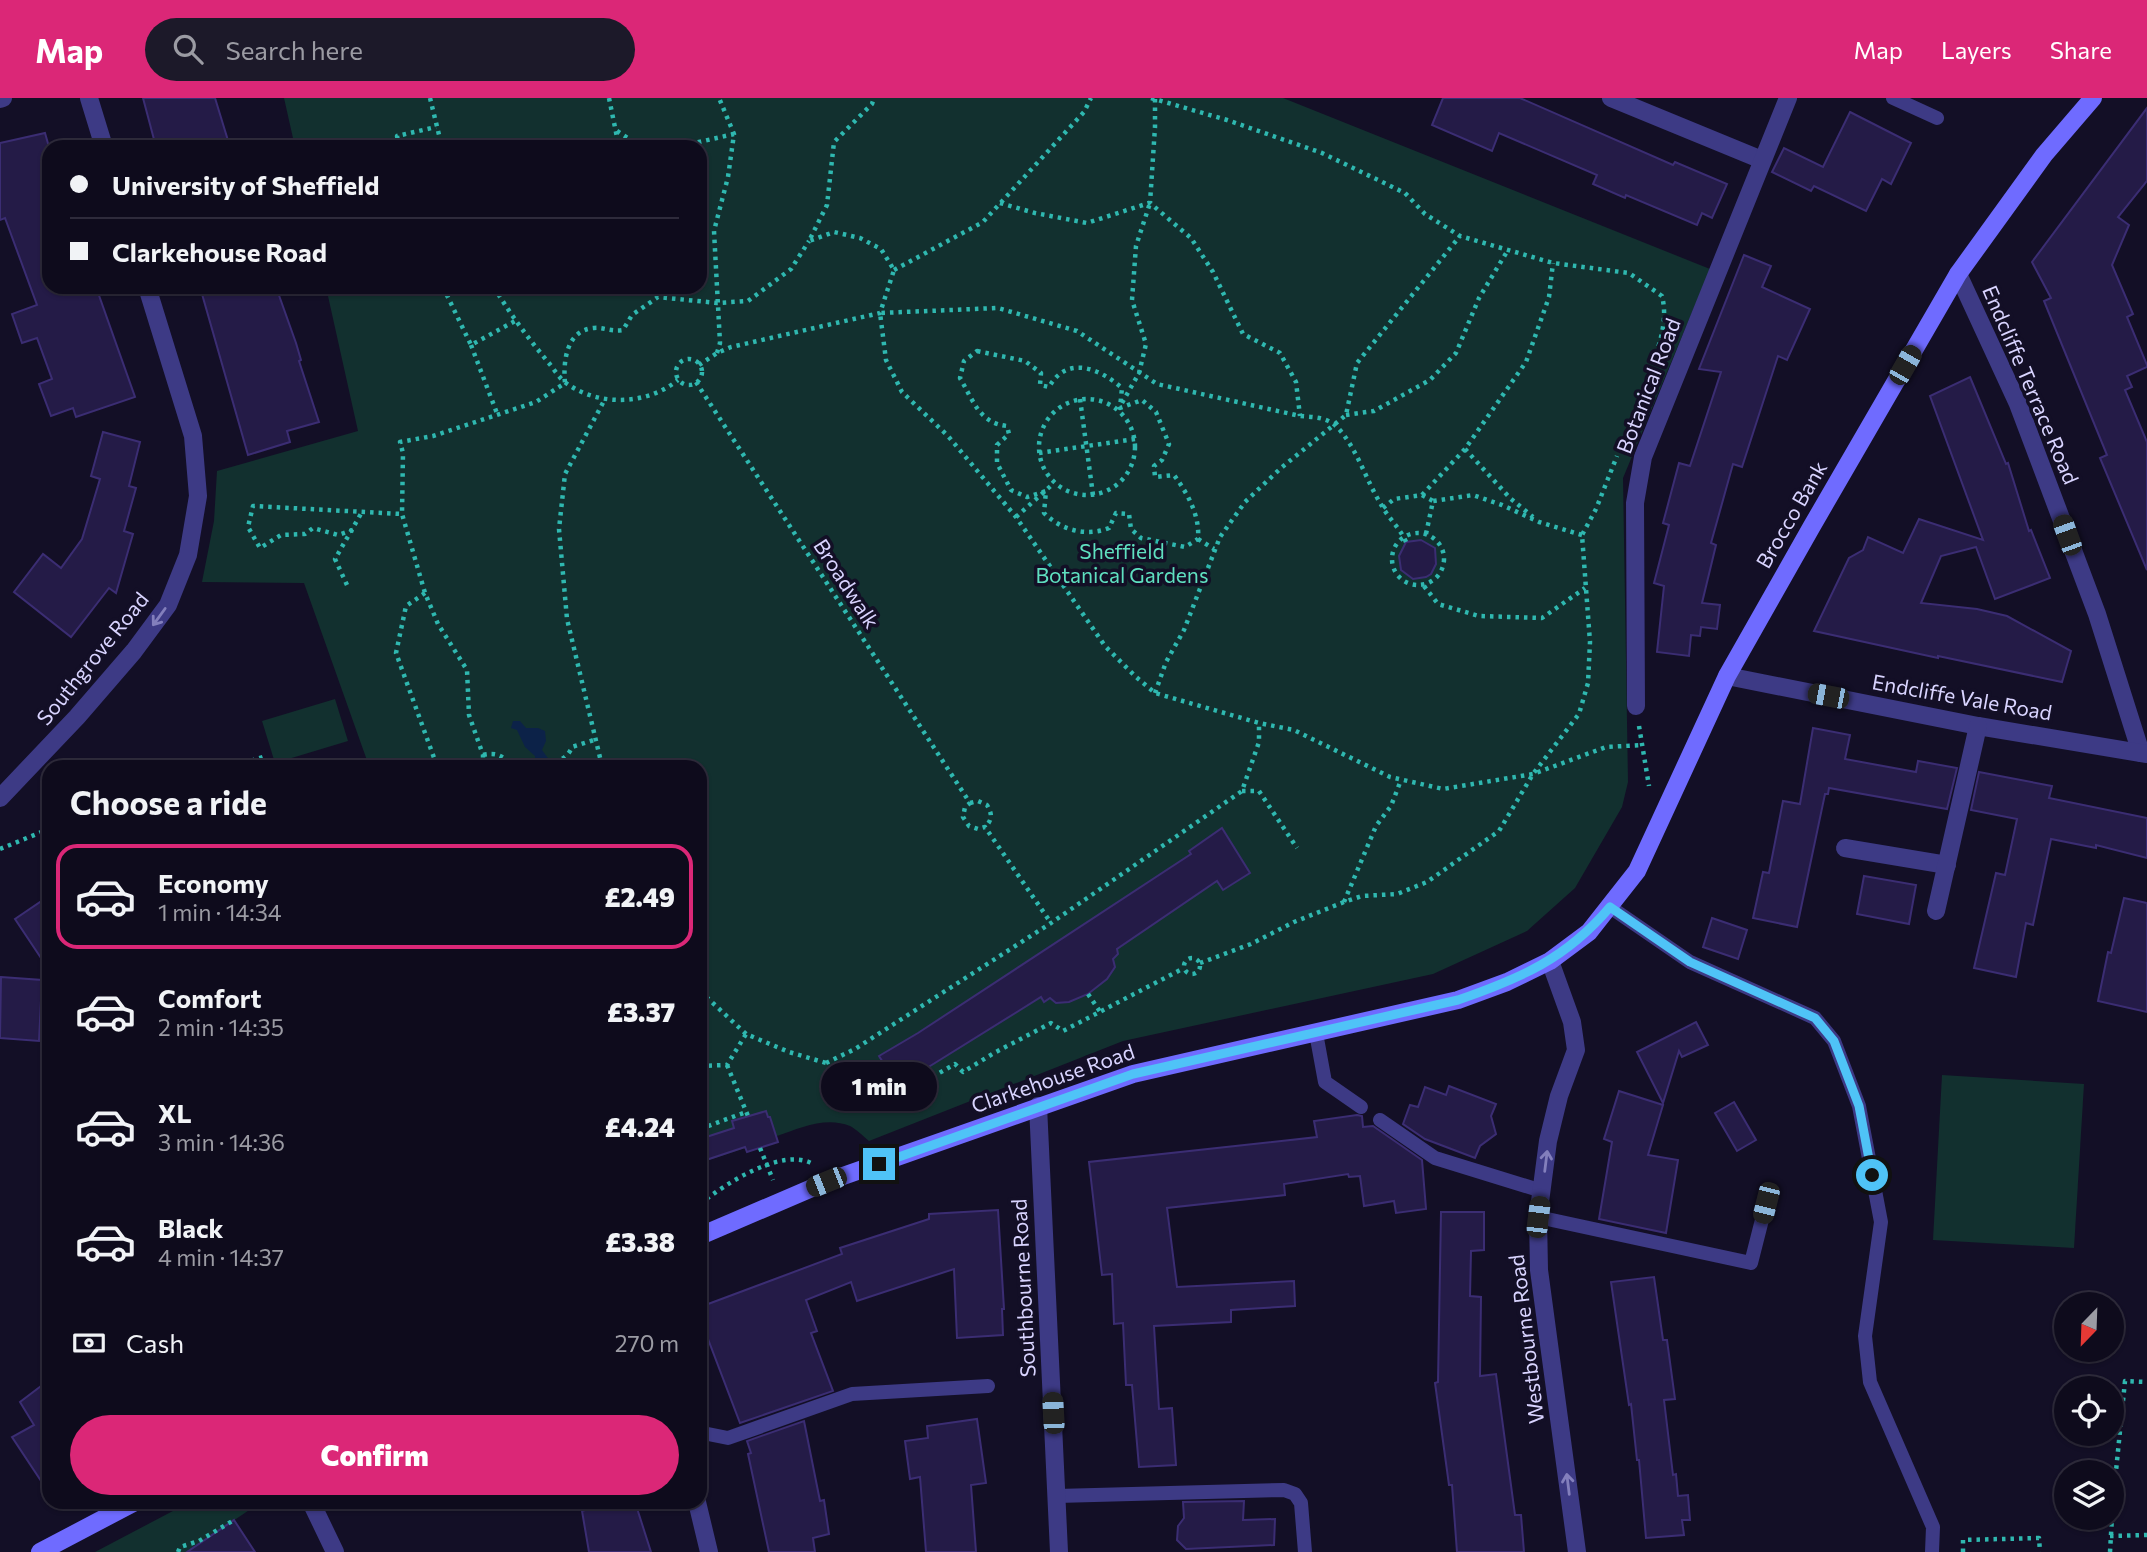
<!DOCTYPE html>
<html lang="en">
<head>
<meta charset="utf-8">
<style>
  body { margin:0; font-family:Commissioner,sans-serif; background:#1c1929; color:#f1f3f6; height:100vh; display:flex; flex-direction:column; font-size:26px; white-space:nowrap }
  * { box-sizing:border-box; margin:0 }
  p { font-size:23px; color:#9b9ba3 }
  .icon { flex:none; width:38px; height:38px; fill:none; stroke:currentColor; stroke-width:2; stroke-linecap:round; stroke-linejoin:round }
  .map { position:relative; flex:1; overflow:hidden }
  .panel { position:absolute; left:42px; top:662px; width:665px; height:749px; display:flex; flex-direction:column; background:#0e0b1c; border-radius:21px; box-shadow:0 2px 5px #0004,0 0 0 2px #2e2b3b }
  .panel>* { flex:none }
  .hud { position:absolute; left:42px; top:42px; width:665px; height:154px; border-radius:21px; box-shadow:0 2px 5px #0004,0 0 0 2px #2e2b3b; display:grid; align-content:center; height:154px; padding:0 28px; background:#0e0b1c }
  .needle { width:46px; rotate:203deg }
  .buttons { position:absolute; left:2054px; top:1194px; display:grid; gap:14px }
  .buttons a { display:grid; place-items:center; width:70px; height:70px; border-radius:50%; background:#0e0b1c; box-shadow:0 2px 5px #0004,0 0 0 2px #2e2b3b; font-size:35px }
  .end { position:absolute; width:32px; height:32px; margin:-16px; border:9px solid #4fc3f7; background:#111; box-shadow:0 0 0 4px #111 }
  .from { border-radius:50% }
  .bubble { position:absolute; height:49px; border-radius:24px; background:#0e0b1c; box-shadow:0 2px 5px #0004,0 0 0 2px #2e2b3b; font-size:23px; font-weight:800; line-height:49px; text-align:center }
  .car { position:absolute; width:21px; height:42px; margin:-21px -10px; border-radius:9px; box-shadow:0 0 5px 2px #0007; background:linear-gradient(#222 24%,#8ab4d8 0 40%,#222 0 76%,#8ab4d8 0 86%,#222 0) }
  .hud b { display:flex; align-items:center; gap:24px; height:66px; font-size:26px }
  .hud b+b { border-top:2px solid #2e2b3b }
  .hud i { width:18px; height:18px; background:#f1f3f6 }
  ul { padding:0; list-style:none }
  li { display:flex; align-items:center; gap:21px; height:105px; margin:0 14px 10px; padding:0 14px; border:4px solid transparent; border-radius:21px }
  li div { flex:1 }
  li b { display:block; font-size:26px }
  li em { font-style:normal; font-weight:800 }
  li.current { border-color:#db2777 }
  li>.icon { width:63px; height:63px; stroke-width:1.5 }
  h2 { padding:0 28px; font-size:32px; line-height:84px }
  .pay { display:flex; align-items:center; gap:18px; height:77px; padding:0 28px; font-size:26px }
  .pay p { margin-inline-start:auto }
  .action { display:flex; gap:14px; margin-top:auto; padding:14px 28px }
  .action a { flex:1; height:80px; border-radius:42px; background:#db2777; color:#fff; font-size:28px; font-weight:800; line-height:80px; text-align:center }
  header { display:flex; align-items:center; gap:42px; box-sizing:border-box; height:98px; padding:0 35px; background:#db2777; color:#fff }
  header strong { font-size:33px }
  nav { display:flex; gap:38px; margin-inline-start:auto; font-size:24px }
  .search { width:490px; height:63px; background:#1c1929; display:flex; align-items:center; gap:18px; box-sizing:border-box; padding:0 24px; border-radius:38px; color:#9b9ba3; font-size:26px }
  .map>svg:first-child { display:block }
</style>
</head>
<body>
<header>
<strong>Map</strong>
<div class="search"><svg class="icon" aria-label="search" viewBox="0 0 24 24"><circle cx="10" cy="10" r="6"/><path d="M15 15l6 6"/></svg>Search here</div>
<nav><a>Map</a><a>Layers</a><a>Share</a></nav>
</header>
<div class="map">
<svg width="2147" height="1454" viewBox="0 0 2147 1454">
  <rect width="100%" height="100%" fill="#130f26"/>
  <g fill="#12302f">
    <path d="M284,0H1283L1710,171L1623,380L1628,684L1622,709L1575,790L1527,833L1433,876L1123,943L869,1043C863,1038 856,1031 850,1028C826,1018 800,1030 777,1038L778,1044L747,1054L745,1050L700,1065V668H369L304,485L202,484L214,423L217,373L358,333L326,189H700V49H295Z"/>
    <polygon points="335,601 348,643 275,665 262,623"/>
    <polygon points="1942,977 2084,986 2074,1150 1933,1142"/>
    <polygon points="190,1404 261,1404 187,1454 95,1454"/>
  </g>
  <polygon fill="#0c2248" points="513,623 520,623 526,630 538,630 545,633 546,643 542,652 550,663 549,668 536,668 535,658 525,649 517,632 511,630"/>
  <g fill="#241b47" stroke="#3b2d73" stroke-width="2">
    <polygon points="143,0 215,0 230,49 156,49"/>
    <polygon points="1443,0 1520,0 1673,67 1675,64 1727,86 1712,120 1702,115 1697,127 1626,97 1625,100 1593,86 1597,77 1499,35 1492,53 1432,27"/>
    <polygon points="2147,10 2147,83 2118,119 2129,127 2112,167 2133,216 2127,219 2147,267 2147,269 2127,278 2132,289 2125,292 2147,344 2147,472 2100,360 2107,357 2044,203 2051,200 2032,164"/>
    <polygon points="1850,14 1911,45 1891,86 1882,81 1866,113 1814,88 1811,93 1772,74 1784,50 1823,69"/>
    <polygon points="45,35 49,49 49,76 44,78 49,99 49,189 96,189 135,299 76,319 73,310 51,318 39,286 52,281 37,240 22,245 12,216 37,207 5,120 0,122 0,45"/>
    <polygon points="1744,157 1771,168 1762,189 1810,211 1787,262 1778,258 1742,369 1733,366 1711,445 1716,447 1702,505 1720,507 1717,531 1701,529 1700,538 1691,537 1689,558 1657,554 1664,488 1654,485 1669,427 1663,425 1679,365 1690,368 1721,274 1699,271"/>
    <polygon points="200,189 276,189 296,245 301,262 299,263 319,324 287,333 290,344 248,357"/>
    <polygon points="1970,279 2006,366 2008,365 2029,433 2031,432 2050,480 1995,501 1976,449 1941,458 1921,505 1977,511 2007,518 2071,553 2062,584 1938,558 1938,560 1814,533 1849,460 1863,452 1868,439 1903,455 1919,421 1983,442 1930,298"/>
    <polygon points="103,334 140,344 129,388 136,390 124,433 133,436 116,495 109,490 71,539 14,494 43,456 61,470 82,441 100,381 91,378"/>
    <polygon points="1421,442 1435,450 1436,466 1431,476 1426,479 1413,481 1401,472 1399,458 1406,444"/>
    <polygon points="1813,630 1850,637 1845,661 1916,674 1918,663 1957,670 1947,711 1829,690 1828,696 1825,696 1797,829 1753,820 1763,774 1769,775 1783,703 1800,706"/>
    <polygon points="1979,674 2052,688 2049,700 2147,720 2147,760 2096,747 2096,750 2051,741 2033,827 2026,825 2016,879 1974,870 1996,775 2005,777 2017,721 1971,712"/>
    <polygon points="1222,730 1250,775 1223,792 1217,783 1117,851 1118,856 1113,861 1115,869 1107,881 1088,896 1069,904 1056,905 1050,900 1044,904 1041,899 898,988 879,958 918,935 1191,756 1189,753"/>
    <polygon points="1864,778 1916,787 1909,826 1857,816"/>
    <polygon points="49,798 49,872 15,821"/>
    <polygon points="2124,800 2147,805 2147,914 2098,903 2108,854 2111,855"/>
    <polygon points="1712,820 1747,832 1738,861 1703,849"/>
    <polygon points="1,879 42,882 39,943 0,940"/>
    <polygon points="1696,924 1708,947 1682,959 1679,953 1663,1005 1637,954"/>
    <polygon points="1449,988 1496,1006 1491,1018 1496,1036 1480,1048 1475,1060 1425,1041 1403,1026 1410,1007 1418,1009 1425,989 1446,997"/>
    <polygon points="1619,993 1663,1007 1648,1057 1678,1062 1666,1135 1599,1121 1612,1044 1604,1041"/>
    <polygon points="1734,1004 1756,1042 1737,1053 1715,1015"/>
    <polygon points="766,1013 768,1019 770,1019 778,1044 747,1054 745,1049 700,1064 700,1041 734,1030 732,1023"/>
    <polygon points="1357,1017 1362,1018 1363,1029 1373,1028 1422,1062 1426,1111 1396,1115 1394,1103 1364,1108 1360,1078 1349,1079 1348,1076 1284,1086 1285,1097 1167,1110 1177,1189 1294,1183 1295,1208 1231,1212 1231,1224 1154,1228 1159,1311 1172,1310 1176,1367 1139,1369 1132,1287 1126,1287 1123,1225 1114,1226 1112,1176 1102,1177 1089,1064 1317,1039 1314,1023"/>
    <polygon points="998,1112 1004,1211 1002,1211 1003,1237 957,1240 954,1171 857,1203 851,1184 806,1202 817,1233 811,1235 833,1293 740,1325 700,1220 700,1209 842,1156 840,1150 929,1121 929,1116"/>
    <polygon points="1441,1114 1484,1114 1484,1152 1471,1153 1470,1198 1481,1199 1480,1278 1496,1276 1515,1417 1521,1417 1524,1454 1457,1454 1452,1387 1449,1387 1435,1285 1438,1284"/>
    <polygon points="1654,1179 1663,1242 1667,1242 1675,1301 1664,1302 1673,1377 1676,1376 1678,1398 1688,1397 1690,1422 1682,1422 1684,1437 1646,1440 1639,1362 1637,1362 1631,1306 1629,1307 1611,1184"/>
    <polygon points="49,1282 49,1395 12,1339 34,1327 20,1304"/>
    <polygon points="977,1321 986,1385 971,1387 976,1454 926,1454 920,1379 910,1381 905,1343 928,1340 927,1328"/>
    <polygon points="804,1323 820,1403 824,1402 829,1436 813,1440 815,1454 769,1454 748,1356 751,1355 747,1343"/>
    <polygon points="1244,1403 1243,1422 1275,1421 1274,1447 1186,1451 1177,1442 1178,1428 1184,1420 1183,1404"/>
    <polygon points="612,1404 635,1404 651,1454 589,1454 582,1413"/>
    <polygon points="234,1422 255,1454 187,1454"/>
  </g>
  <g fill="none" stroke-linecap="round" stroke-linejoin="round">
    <g stroke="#2fb8b0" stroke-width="4.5" stroke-dasharray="3.5 5" stroke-linecap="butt">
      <polyline points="430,0 442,49"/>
      <polyline points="609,0 619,49"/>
      <path d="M1151,0L1227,22L1322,55L1405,95L1425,116L1460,138L1553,165L1629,175L1662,198C1668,222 1660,245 1652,268"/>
      <polyline points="1155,1 1155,29 1150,105 1191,140 1213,174 1243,236 1280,255 1296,284 1300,318"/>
      <polyline points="617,33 637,46 686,47 734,36"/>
      <polyline points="399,49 397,38 436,29"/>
      <polyline points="1000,105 1035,115 1087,125 1149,105"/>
      <polyline points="894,172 983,124 1084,14 1091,0"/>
      <polyline points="443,189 471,247 515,223"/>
      <path d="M494,189C510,216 528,240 548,264C554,271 559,280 566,285C599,309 647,307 678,282"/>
      <polyline points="648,189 658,198"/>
      <polyline points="471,247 498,318"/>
      <path d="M977,253L1025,263L1041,275L1040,287L1049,289C1067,257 1099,270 1122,290L1120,310L1142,302L1156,314L1169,346L1162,362L1154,368L1155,379L1174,377C1188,396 1200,418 1198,441L1185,449L1141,440L1131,431L1129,416L1116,415L1109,430C1086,439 1061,432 1044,415L1046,393L1027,399L1011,392L997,365V347L1009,336L1007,328C979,325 973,302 960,280L964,263Z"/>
      <polyline points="717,255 720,245 714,133 728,79 734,36 719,0"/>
      <circle cx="689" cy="274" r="13"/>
      <polyline points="699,267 717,255 731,249 880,215 894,172 881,151 860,140 834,134 809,143 827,107 834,44 872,6 874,0"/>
      <polyline points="696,284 970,705 965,709 963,719 969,728 978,731 985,729 1051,825"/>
      <polyline points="1080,301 1093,397"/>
      <circle cx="1087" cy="349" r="48"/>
      <polyline points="1122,305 1139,275 1146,246 1132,202 1136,148 1150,105"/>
      <polyline points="1346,317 1374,313 1430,282 1456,255 1479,200 1508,152"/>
      <polyline points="1465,351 1510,400 1533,419"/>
      <polyline points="1039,355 1135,341"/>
      <polyline points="1422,397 1465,351 1526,264 1549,199 1553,165"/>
      <polyline points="1383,410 1394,401 1422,397 1433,403"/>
      <polyline points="1016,419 1054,385"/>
      <polyline points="353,432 338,437 313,430 305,436 281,437 260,450 248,429 253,408 402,416"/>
      <circle cx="1418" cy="461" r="26"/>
      <polyline points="1426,436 1433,403 1473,397 1502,407 1539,424 1582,437"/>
      <polyline points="1198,441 1214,451"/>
      <path d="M1406,444C1400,430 1389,421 1382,408C1366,383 1357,349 1336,328C1326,319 1313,319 1300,318L1157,286L1077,233L998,210L880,215L886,262L902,294L948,338L1016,419L1105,548L1136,579L1155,595L1259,625L1294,632L1390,679L1443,691L1533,676L1606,649L1642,647"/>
      <polyline points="347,487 335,461 362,414"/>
      <polyline points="1424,488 1438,506 1479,518 1542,520 1585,490"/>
      <polyline points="425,495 406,508 396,555 437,668"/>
      <polyline points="1155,595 1166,564 1184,532 1220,439 1245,404 1281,370 1346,317 1357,265 1460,138"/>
      <polyline points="1639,628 1649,688"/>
      <path d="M483,657C497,654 503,658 513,668"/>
      <polyline points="235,668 263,659 265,668"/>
      <path d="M483,668V657L469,617L467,572L438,526L425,495L402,416L403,355L400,344L433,338L536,304L565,285C563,264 566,232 594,230C604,229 610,234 623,232L632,217L658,199L717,205L748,203L791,171L809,143"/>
      <path d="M547,668C558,663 567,661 572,649L597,641"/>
      <polyline points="602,668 567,521 559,431 565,376 605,301"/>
      <polyline points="1242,693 1259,693 1297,750"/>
      <path d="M970,705L978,703L987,707C992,716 993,721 985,729"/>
      <polyline points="0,751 49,731"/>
      <polyline points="1344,804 1376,728 1391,708 1401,682"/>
      <circle cx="1192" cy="868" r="8"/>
      <polyline points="1200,865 1251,846 1294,824 1344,804 1362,798 1397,796 1427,784 1499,733 1533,676 1579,616 1588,585 1590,544 1582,437 1596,411 1617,358"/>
      <polyline points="700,893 746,936 789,954 826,965 846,987 881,1000 897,999 955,966 963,974 994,955 1051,925 1063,933 1184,870"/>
      <polyline points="1088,896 1101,915"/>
      <polyline points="826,965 855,951 1051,825 1242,693 1259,644 1259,625"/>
      <polyline points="727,967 748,1018"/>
      <polyline points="700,968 727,967 746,936"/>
      <polyline points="700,1031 746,1014"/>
      <polyline points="760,1050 773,1082"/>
      <path d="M700,1106C725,1086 780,1050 811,1065"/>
      <polyline points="2112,1413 2125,1283 2147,1284"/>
      <polyline points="2110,1438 2147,1437"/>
      <polyline points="178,1454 180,1449 199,1443 234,1422"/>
      <polyline points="1963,1454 1963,1442 2039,1440 2040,1454"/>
      <polyline points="2110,1454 2112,1419"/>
    </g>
    <g stroke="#3d3a85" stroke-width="14">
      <polyline points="1893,0 1937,20"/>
      <polyline points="1610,809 1690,864 1815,920 1834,943 1859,1008 1881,1124 1865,1238 1870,1284 1933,1429 1932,1454"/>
      <polyline points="1316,935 1325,984 1361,1009"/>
      <polyline points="1380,1022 1435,1060 1542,1093"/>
      <polyline points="1538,1119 1751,1165 1766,1106"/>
      <polyline points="700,1339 708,1336 728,1340 852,1296 988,1288"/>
      <polyline points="1057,1398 1284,1392 1295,1396 1301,1405 1305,1454"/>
    </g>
    <g stroke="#3d3a85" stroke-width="18">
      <polyline points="89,0 104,49"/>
      <polyline points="1611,0 1762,62"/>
      <polyline points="0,1 3,0"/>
      <polyline points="1958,176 2018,306 2097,516 2141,655"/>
      <polyline points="1727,578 1978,628 2147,656"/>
      <polyline points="1636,608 1635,405 1643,359 1788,0"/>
      <polyline points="0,700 77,619 134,553 168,507 188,457 198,398 193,338 147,189"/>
      <polyline points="1845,750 1947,767"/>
      <polyline points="1936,813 1978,628"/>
      <polyline points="1550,863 1572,924 1576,952 1559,998 1548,1043 1538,1119 1539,1172 1577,1454"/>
      <polyline points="1038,1008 1059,1454"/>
      <polyline points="311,1404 335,1454"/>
      <polyline points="697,1404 709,1454"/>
    </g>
    <g stroke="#6f6bff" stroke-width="18">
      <polyline points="700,1138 826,1084 1133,976 1458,902 1507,884 1550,863 1589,834 1637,773 1727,578 1812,428 1958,176 2044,57 2093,0"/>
      <polyline points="40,1454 135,1404"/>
    </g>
  </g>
  <defs><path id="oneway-shaft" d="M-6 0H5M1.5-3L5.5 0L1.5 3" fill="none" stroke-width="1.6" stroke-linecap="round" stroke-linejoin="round" transform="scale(1.75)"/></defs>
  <g stroke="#837fbc">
    <use href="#oneway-shaft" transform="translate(159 519) rotate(126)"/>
    <use href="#oneway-shaft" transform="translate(1546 1063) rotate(-83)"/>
    <use href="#oneway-shaft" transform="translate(1568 1386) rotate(-97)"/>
  </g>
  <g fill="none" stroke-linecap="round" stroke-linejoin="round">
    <path stroke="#4fc3f7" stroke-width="9" d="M879,1066L1133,976L1458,902C1521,880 1566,861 1610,809L1690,864L1815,920L1834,943L1859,1008L1872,1077"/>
  </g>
  <g text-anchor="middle" stroke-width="7" stroke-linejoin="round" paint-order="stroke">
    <g font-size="21" fill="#d9d4ff" stroke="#130f26">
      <text transform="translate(2030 287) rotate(67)" y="7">Endcliffe Terrace Road</text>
      <text transform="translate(1649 288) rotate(-69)" y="7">Botanical Road</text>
      <text transform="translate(1792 417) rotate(-60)" y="7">Brocco Bank</text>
      <text transform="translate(846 486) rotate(57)" y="7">Broadwalk</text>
      <text transform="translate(93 561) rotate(-51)" y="7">Southgrove Road</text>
      <text transform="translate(1962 600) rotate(10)" y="7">Endcliffe Vale Road</text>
      <text transform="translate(1053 981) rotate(-19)" y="7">Clarkehouse Road</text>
      <text transform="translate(1024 1190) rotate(-93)" y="7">Southbourne Road</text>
      <text transform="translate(1527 1241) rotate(-97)" y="7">Westbourne Road</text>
    </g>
    <g font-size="21" fill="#5fe0c0" stroke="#130f26">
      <text x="1122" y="461">Sheffield<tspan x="1122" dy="24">Botanical Gardens</tspan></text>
    </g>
  </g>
</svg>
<div class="buttons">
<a><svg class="needle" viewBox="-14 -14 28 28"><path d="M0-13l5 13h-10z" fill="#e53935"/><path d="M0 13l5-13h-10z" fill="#9b9ba3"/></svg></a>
<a><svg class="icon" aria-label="locate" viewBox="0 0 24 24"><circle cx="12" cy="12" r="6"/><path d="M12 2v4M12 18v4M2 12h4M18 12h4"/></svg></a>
<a><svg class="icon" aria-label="layers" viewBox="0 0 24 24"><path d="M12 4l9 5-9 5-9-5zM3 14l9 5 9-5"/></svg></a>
</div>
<i class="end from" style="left:1872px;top:1077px"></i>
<i class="end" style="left:879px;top:1066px"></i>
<div class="bubble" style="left:821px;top:964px;width:116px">1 min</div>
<i class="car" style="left:1905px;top:267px;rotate:30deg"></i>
<i class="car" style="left:2067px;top:437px;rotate:340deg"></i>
<i class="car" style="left:1828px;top:598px;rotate:281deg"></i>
<i class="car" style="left:826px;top:1084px;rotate:248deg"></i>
<i class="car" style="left:1766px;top:1105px;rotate:194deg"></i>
<i class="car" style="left:1538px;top:1119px;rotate:7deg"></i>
<i class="car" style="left:1053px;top:1315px;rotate:357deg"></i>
<div class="hud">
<b><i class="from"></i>University of Sheffield</b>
<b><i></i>Clarkehouse Road</b>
</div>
<section class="panel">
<h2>Choose a ride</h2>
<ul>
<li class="current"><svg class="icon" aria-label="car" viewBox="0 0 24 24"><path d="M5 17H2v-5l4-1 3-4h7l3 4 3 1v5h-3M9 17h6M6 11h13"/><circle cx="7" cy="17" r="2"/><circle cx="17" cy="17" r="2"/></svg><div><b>Economy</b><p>1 min · 14:34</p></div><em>£2.49</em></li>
<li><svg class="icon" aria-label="car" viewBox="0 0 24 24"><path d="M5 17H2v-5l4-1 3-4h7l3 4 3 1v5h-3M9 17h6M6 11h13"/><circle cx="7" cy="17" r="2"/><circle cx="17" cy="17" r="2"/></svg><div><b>Comfort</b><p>2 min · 14:35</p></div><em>£3.37</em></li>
<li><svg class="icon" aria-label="car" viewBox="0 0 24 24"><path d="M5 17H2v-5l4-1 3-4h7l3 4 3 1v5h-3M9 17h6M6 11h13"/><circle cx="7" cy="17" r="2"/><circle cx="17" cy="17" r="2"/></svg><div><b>XL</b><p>3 min · 14:36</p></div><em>£4.24</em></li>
<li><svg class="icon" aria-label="car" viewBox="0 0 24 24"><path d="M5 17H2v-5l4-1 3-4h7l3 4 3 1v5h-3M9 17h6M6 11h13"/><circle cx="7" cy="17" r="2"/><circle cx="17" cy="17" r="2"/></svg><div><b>Black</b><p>4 min · 14:37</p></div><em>£3.38</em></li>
</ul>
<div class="pay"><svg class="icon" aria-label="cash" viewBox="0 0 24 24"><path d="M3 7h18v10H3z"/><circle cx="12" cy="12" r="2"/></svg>Cash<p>270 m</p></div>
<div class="action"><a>Confirm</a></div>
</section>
</div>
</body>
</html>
